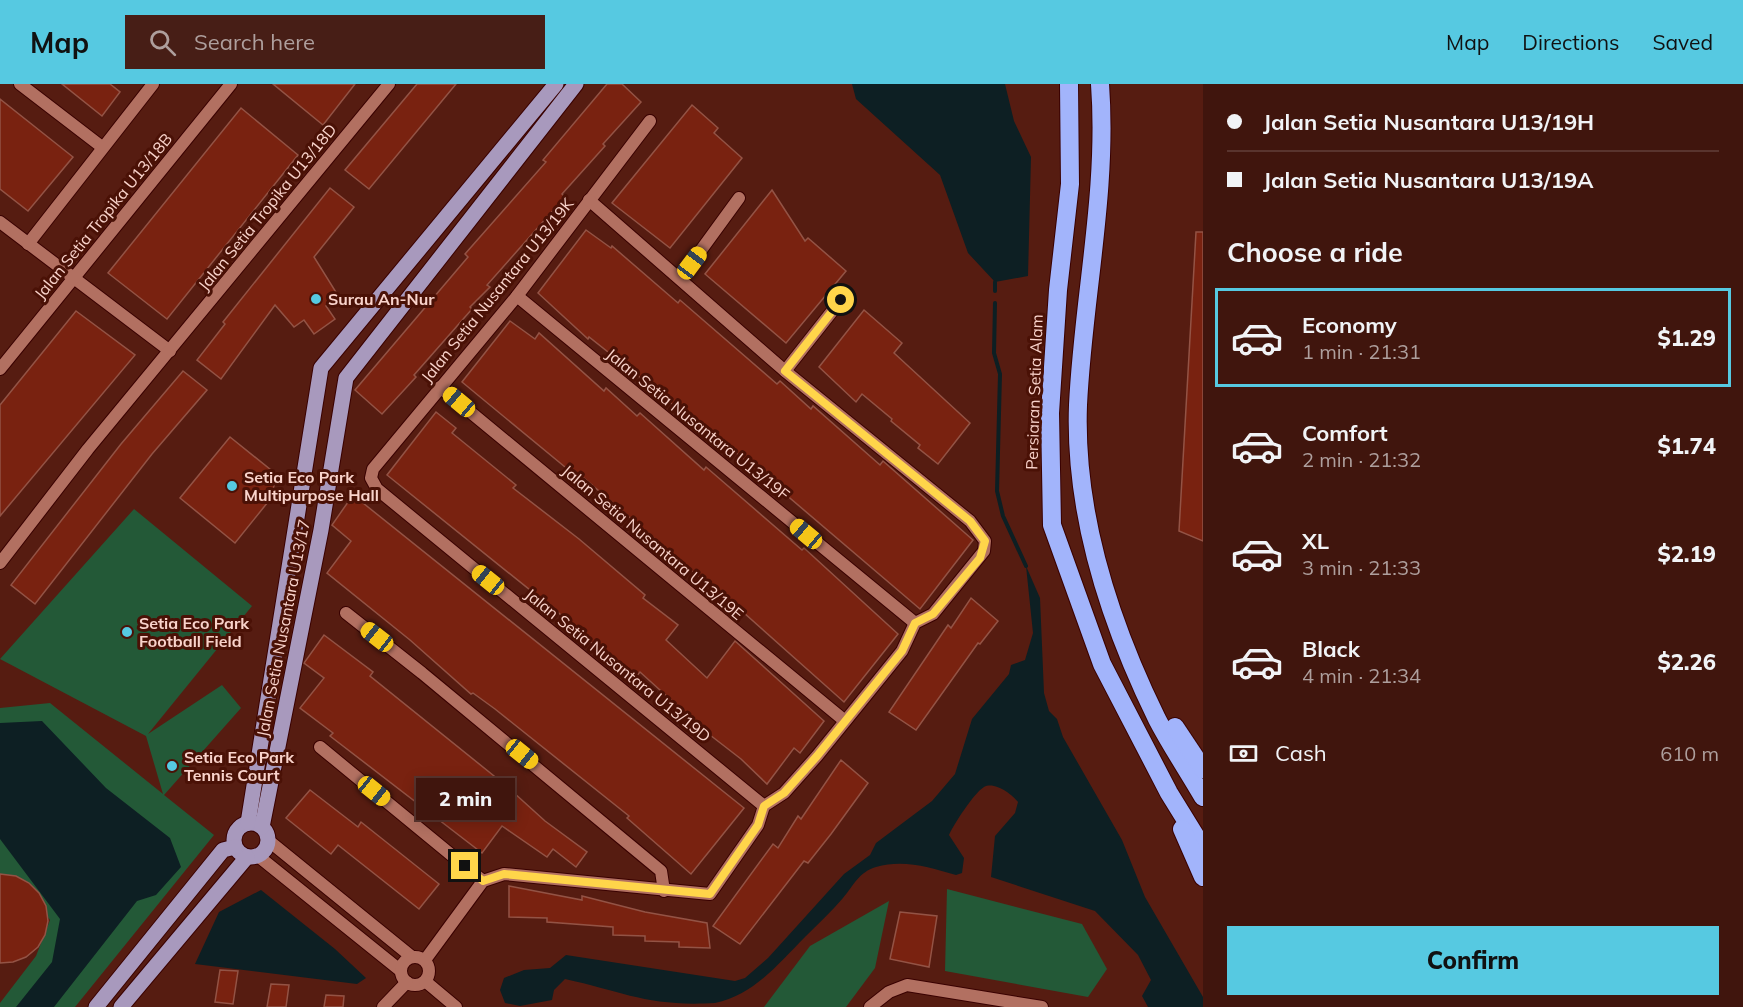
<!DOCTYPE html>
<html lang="en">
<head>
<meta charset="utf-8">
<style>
  body { margin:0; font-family:Mulish,sans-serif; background:#471e16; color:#f1f3f6; height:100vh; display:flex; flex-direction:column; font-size:22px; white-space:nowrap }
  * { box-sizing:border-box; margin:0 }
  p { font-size:20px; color:#ae9f9d }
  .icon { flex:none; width:33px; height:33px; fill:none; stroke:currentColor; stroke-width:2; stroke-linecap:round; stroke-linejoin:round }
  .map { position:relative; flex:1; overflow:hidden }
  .drawer { display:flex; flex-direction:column; background:#40150d; width:540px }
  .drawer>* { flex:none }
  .top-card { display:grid; align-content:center; height:132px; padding:0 24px; background:#40150d }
  .end { position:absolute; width:27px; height:27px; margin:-14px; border:8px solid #ffd54a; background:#111; box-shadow:0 0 0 3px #111 }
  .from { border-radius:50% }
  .bubble { position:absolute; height:42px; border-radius:0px; background:#40150d; box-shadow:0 3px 15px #0003,0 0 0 2px #59342e; font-size:20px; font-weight:800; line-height:42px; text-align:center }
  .car { position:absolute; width:18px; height:36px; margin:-18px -9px; border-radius:8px; box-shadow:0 0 4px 2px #0007; background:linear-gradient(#f5c518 24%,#345 0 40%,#f5c518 0 76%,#345 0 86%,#f5c518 0) }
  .top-card b { display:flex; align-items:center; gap:21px; height:57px; font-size:22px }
  .top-card b+b { border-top:2px solid #59342e }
  .top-card i { width:15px; height:15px; background:#f1f3f6 }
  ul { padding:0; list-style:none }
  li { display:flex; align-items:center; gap:18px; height:99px; margin:0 12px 9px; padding:0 12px; border:3px solid transparent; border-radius:0px }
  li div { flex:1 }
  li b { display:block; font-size:22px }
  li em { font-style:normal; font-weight:800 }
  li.current { border-color:#56c9e1 }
  li>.icon { width:54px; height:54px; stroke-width:1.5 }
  h2 { padding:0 24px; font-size:27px; line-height:72px }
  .pay { display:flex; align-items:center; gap:15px; height:66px; padding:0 24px; font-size:22px }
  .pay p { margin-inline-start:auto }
  .action { display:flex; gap:12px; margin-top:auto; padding:12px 24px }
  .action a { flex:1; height:69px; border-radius:0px; background:#56c9e1; color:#111; font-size:24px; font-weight:800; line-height:69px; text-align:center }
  header { display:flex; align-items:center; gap:36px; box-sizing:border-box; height:84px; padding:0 30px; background:#56c9e1; color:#111 }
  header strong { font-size:28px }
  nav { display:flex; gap:33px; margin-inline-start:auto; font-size:21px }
  .search { width:420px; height:54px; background:#471e16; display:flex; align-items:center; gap:15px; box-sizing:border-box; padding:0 21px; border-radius:0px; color:#ae9f9d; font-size:22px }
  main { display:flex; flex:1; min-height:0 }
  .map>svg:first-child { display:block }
</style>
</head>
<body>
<header>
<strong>Map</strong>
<div class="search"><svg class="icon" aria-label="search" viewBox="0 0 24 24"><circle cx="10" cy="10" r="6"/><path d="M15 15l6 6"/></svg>Search here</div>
<nav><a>Map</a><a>Directions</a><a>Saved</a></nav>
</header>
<main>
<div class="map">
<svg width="1203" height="923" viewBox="0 0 1203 923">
  <rect width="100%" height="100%" fill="#561c11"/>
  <g fill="#235937">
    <polygon points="134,425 252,522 148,650 222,601 241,624 164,711 214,751 75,923 0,923 0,919 36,872 50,836 24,800 2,793 0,789 0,624 50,619 163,710 146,652 0,575"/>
    <polygon points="947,805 1082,840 1107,885 1088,913 945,887"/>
    <polygon points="889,817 875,884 846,923 764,923 810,862"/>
  </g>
  <g fill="#0d1f23">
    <polygon points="852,0 1005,0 1014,37 1031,73 1028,192 995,198 968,169 940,91 856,15"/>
    <path d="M1026,482L1040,514L1044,609L1049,627L1057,635L1063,653L1122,756L1145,813L1203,913V923H1148L1142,912L1151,896L1138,871L1095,827L991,793L995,752L1015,729L1018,718C1012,710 994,697 984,703C974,709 954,740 949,751L964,774L962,789L956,791C929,783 903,775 876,783C859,788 854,801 843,814C832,827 818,840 805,853C779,879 754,911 715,919C649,923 624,908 565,895L554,906L552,916L520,922L505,919L500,906L504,894L524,886L550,884L566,871L735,897L745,894L768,874L844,790L870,771L876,759L932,717L955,690L972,635L1009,590L1011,581L1025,576L1033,549Z"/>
    <polygon points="42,637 106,704 170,754 181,783 156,811 137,817 54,923 16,923 52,878 60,835 0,755 0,639"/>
    <polygon points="261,806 335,865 366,894 357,900 195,880 219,828"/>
  </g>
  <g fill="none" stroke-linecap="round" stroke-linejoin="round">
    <g stroke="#0d1f23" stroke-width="4">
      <polyline points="995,207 995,198"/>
      <polyline points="995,219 994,269 1000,290 997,407 1003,432 1026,482"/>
    </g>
  </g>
  <g fill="#792210" stroke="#935345" stroke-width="1.5">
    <polygon points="62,0 110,0 120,8 102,32"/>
    <polygon points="273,0 355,0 323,41"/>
    <polygon points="417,0 456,0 369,105 345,86"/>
    <polygon points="607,0 622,0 641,18 603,60 605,62 562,110 565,113 487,201 490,203 470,223 472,225 414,291 416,293 382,330 355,306 468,173 465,170 546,78 543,76"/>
    <polygon points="0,15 73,73 28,127 0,105"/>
    <polygon points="692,21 718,44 714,49 742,74 670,164 612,119"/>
    <polygon points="241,24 298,71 167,235 108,189"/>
    <polygon points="330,104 354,123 314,173 339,213 326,222 335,235 314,250 304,236 294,243 275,221 221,295 197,276 225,240 223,238"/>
    <polygon points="772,106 805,157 808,154 846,187 786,259 705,190"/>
    <polygon points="586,146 611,164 612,162 678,219 680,216 777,300 780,297 811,325 813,322 880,381 883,377 973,456 920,525 757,386 723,358 720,362 656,306 589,253 588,255 538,209"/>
    <polygon points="1196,148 1203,148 1203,457 1179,447"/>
    <polygon points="864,226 902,259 894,269 970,339 938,380 918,364 920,361 891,337 892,335 862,310 856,318 819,283"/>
    <polygon points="76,227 135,271 0,432 0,321"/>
    <polygon points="510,237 535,255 539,249 604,307 606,304 637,332 640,329 704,386 706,383 802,466 804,464 898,550 844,618 716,504 714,506 584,394 582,397 462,298"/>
    <polygon points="183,287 207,306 152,370 35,520 11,501 121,360"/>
    <polygon points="436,328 456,344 452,349 516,401 513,404 579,455 645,511 643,514 678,541 666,556 707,594 735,557 824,637 800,669 794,664 767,700 741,675 679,627 681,625 640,588 635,594 575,545 576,543 387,391"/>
    <polygon points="230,353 276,390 272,413 235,459 180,414"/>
    <polygon points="353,411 744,724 691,790 627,734 629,732 495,625 473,609 471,610 410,556 327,489 351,457 332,441"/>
    <polygon points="971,514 998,537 980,560 978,559 916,646 889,628 948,541 951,544"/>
    <polygon points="324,551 373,588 370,592 504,700 545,737 587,768 576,783 553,765 547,773 502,742 482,769 330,652 333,649 300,624 324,594 304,579"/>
    <polygon points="841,676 868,699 831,750 808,779 804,777 740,860 713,842 773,760 778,764 798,732 801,735"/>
    <polygon points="310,706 358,743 361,738 439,800 419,825 338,761 331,770 286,734"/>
    <polygon points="0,790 16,792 29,799 39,809 46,822 48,837 45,851 38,863 26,873 13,878 0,879"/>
    <polygon points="509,802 582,816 582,812 645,828 707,839 710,864 679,863 679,858 645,857 645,852 613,851 613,843 547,838 547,834 509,833"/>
    <polygon points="900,828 937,832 929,883 890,875"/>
    <polygon points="220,886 238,887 233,920 215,918"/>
    <polygon points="271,900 289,901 286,923 267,923"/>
    <polygon points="326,911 344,912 343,923 324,923"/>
  </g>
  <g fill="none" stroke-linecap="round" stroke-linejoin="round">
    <g stroke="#390100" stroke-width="14">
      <g id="minor">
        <polyline points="20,0 102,63"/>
        <polyline points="650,37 517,212 373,385 371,394 377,405 764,722"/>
        <polyline points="0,138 170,267"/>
        <polyline points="28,160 153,0"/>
        <polyline points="680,195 739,114"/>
        <polyline points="517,212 915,539"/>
        <polyline points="0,285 231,0"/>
        <polyline points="785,287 841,216"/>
        <polyline points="440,303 845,637"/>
        <polyline points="0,479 88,365 389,0"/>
        <polyline points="346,529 422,589 661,787 664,807"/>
        <polyline points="320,663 483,797"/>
        <polyline points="269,757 412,873"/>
        <polyline points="258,772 401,887"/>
        <circle cx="415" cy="887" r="14"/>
        <polyline points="425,876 483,797 504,790 710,810 758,741 764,722 784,709 817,672 902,567 915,539 933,530 984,467 985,457 970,437 785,287 589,116"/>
        <polyline points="425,897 456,923"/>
        <polyline points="383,923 407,898"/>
        <polyline points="870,923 889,908 907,901 1042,923"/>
      </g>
    </g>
    <g stroke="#390100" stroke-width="17">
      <g id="major">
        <circle cx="251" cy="756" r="17"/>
        <polyline points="248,739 321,284 556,0"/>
        <polyline points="262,743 321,446 346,294 576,0"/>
        <polyline points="96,923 223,766 235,763"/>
        <polyline points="121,923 247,773"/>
      </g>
    </g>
    <g stroke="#390100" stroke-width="20">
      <g id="highway">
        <polyline points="1069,0 1070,100 1058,206 1050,329 1052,441 1102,580 1169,709 1203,764"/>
        <path d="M1100,0C1108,108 1083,214 1078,321C1074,429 1110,539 1157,635C1171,662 1188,687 1203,713"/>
        <polyline points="1175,643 1203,685"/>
        <polyline points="1182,745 1203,793"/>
      </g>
    </g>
    <use href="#minor" stroke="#b27061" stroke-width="12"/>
    <use href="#major" stroke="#a899bd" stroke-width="15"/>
    <use href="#highway" stroke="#a2b4fb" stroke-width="18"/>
  </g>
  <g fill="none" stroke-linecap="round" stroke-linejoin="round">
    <polyline stroke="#ffd54a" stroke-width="8" points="465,782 483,797 504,790 710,810 758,741 764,722 784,709 817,672 902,567 915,539 933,530 980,474 985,457 970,437 785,287 841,216"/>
  </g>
  <g fill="#56c9e1" stroke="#4a1106" stroke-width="2">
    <circle cx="316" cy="215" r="6"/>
    <circle cx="232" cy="402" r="6"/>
    <circle cx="127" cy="548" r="6"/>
    <circle cx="172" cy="682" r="6"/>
  </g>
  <g text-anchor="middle" stroke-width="6" stroke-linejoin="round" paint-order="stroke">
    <g font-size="16" fill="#f9d3cb" stroke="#4a1106">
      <text transform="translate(267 123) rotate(-51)" y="6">Jalan Setia Tropika U13/18D</text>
      <text transform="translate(103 132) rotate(-51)" y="6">Jalan Setia Tropika U13/18B</text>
      <text transform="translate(497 206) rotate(-51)" y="6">Jalan Setia Nusantara U13/19K</text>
      <text transform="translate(1034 308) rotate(-88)" y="6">Persiaran Setia Alam</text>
      <text transform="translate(698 340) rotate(39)" y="6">Jalan Setia Nusantara U13/19F</text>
      <text transform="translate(653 458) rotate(40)" y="6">Jalan Setia Nusantara U13/19E</text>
      <text transform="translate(283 544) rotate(-79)" y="6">Jalan Setia Nusantara U13/17</text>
      <text transform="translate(618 581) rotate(39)" y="6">Jalan Setia Nusantara U13/19D</text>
    </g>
    <g font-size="16" font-weight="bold" fill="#f9d3cb" stroke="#4a1106" text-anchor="start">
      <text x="328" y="221">Surau An-Nur</text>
      <text x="244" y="399">Setia Eco Park<tspan x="244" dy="18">Multipurpose Hall</tspan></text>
      <text x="139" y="545">Setia Eco Park<tspan x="139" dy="18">Football Field</tspan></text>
      <text x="184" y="679">Setia Eco Park<tspan x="184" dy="18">Tennis Court</tspan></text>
    </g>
  </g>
</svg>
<i class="end from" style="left:841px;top:216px"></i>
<i class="end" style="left:465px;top:782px"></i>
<div class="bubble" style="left:416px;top:694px;width:99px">2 min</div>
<i class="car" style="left:692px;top:179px;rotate:37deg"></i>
<i class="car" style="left:459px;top:318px;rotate:310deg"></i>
<i class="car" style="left:806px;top:450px;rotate:310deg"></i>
<i class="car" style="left:488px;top:496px;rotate:309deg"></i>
<i class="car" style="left:377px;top:553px;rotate:308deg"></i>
<i class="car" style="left:522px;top:670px;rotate:129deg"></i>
<i class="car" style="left:374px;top:707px;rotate:129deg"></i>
</div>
<section class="drawer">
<div class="top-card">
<b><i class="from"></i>Jalan Setia Nusantara U13/19H</b>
<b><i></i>Jalan Setia Nusantara U13/19A</b>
</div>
<h2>Choose a ride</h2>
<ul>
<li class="current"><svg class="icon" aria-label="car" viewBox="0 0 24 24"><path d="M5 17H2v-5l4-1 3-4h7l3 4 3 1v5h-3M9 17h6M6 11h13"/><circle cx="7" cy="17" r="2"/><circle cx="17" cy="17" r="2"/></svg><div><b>Economy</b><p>1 min · 21:31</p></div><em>$1.29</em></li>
<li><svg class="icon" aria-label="car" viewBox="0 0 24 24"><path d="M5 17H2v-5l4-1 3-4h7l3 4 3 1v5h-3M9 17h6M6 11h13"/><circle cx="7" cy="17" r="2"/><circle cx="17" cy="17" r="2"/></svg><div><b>Comfort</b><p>2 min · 21:32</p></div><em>$1.74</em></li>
<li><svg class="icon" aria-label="car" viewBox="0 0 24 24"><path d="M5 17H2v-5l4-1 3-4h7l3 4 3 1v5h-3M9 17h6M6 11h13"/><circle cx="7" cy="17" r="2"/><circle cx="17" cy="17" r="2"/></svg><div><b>XL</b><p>3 min · 21:33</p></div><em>$2.19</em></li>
<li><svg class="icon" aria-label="car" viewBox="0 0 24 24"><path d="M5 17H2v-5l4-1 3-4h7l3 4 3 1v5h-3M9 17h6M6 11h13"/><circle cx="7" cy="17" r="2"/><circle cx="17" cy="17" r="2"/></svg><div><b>Black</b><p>4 min · 21:34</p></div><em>$2.26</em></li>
</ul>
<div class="pay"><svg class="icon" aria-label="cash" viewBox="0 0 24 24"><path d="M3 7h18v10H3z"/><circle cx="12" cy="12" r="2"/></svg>Cash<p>610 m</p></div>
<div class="action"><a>Confirm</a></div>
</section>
</main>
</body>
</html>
